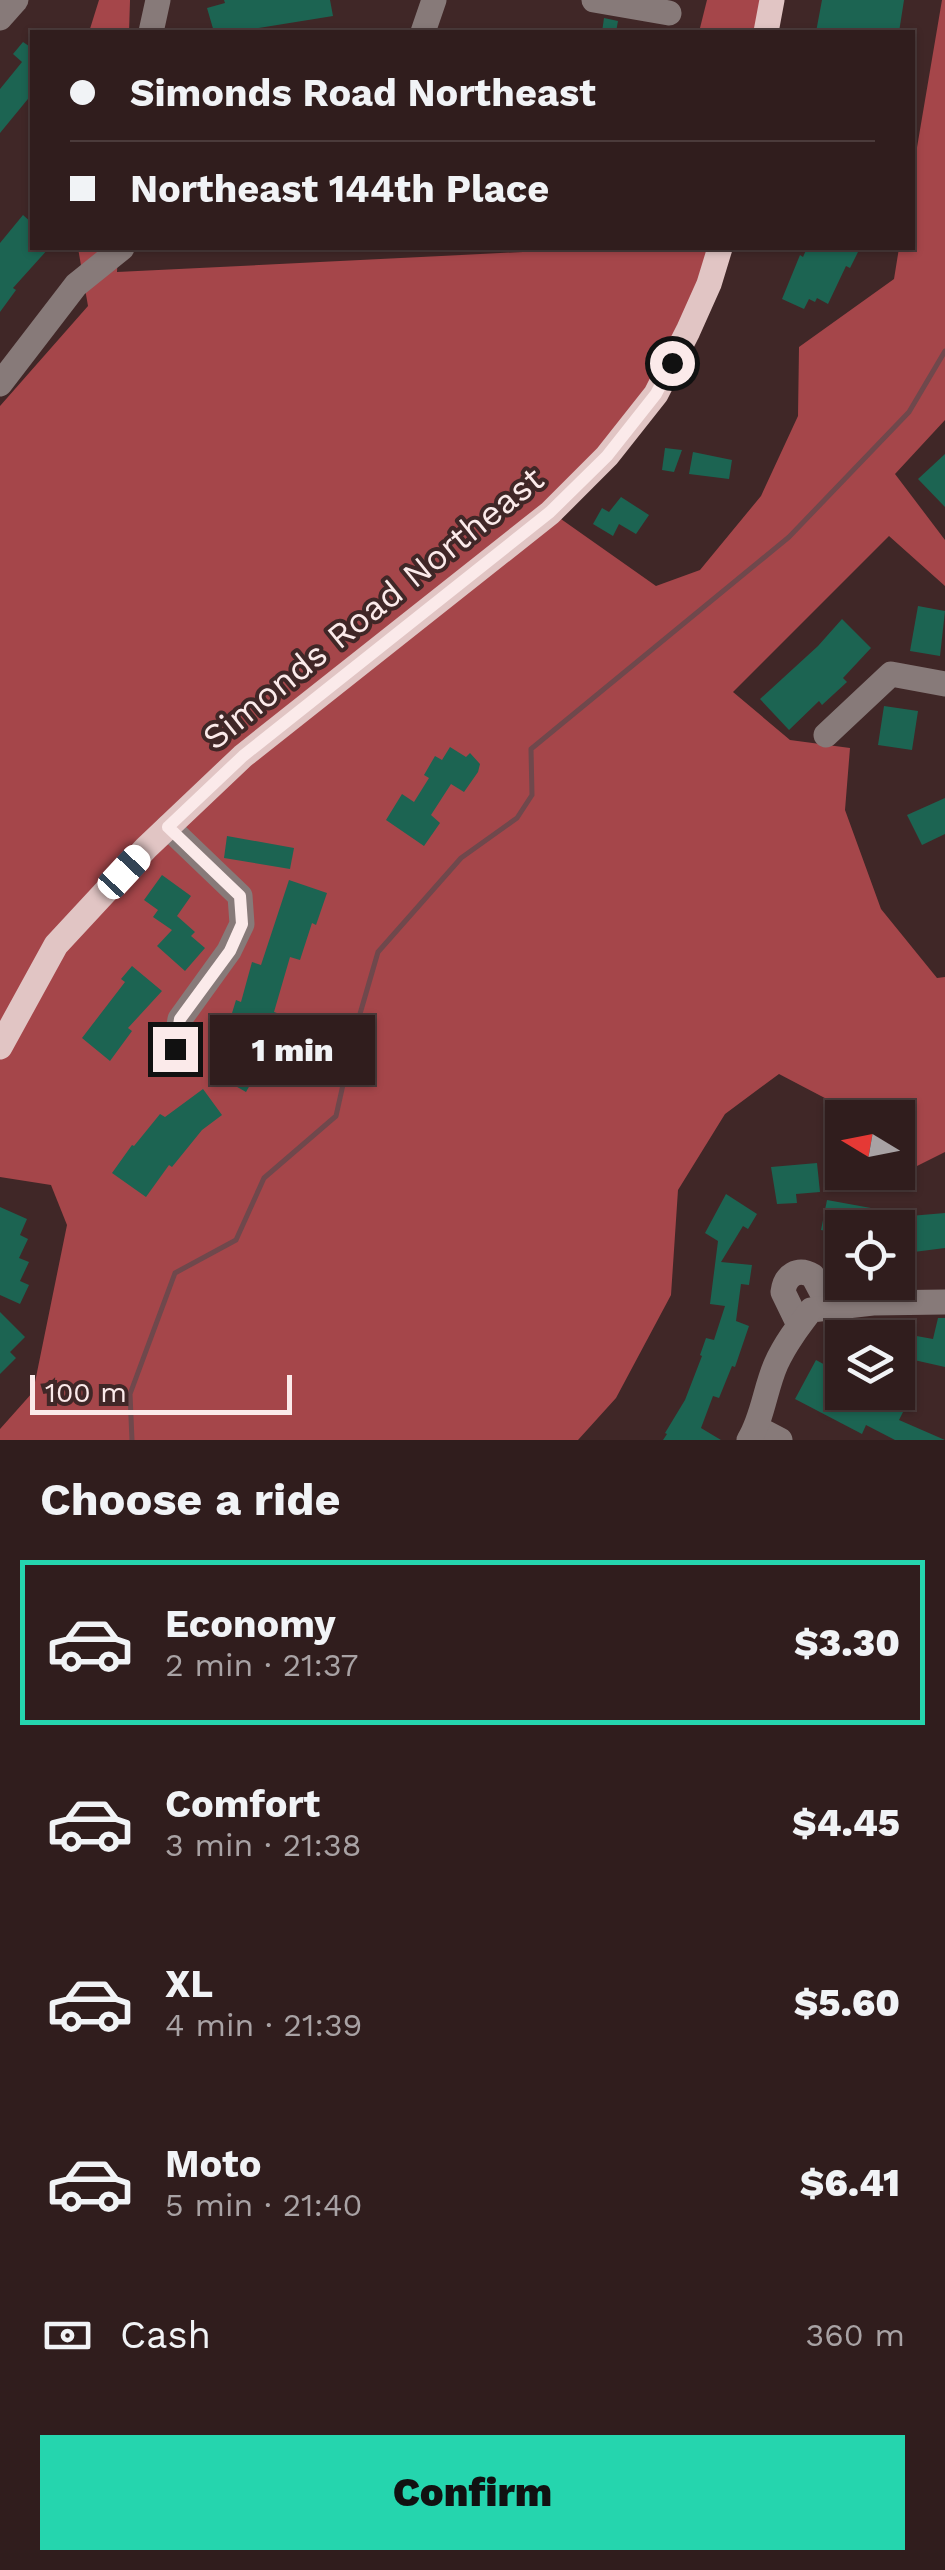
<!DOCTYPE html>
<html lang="en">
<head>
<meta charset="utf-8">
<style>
  body { margin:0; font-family:"Work Sans",sans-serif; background:#3c2a2a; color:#f1f3f6; height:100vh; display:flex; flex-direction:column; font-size:38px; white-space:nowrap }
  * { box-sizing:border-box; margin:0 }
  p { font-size:32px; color:#a8a2a4 }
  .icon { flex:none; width:55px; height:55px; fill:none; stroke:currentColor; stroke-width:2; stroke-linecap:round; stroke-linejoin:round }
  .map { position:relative; height:1440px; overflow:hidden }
  .details { display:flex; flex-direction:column; background:#301d1d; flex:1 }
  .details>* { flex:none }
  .guide { position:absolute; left:30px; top:30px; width:885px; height:220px; border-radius:0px; box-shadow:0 2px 8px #0004,0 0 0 2px #4b3b3b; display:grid; align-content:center; height:220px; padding:0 40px; background:#301d1d }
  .needle { width:65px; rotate:280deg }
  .buttons { position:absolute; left:825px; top:1100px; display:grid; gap:20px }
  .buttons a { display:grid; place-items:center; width:90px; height:90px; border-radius:0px; background:#301d1d; box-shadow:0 2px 8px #0004,0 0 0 2px #4b3b3b; font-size:50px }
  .scale { position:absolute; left:30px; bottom:25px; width:262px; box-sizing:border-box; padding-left:10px; border:5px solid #fbeaea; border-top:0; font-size:28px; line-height:35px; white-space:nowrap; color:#fbeaea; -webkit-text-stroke:8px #402727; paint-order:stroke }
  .end { position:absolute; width:45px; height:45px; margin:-22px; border:12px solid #fbeaea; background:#111; box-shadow:0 0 0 5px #111 }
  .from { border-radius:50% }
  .bubble { position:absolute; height:70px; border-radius:0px; background:#301d1d; box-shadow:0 2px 8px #0004,0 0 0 2px #4b3b3b; font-size:32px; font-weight:800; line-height:70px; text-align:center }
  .car { position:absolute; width:30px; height:60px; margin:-30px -15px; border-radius:12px; box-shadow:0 0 8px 2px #0007; background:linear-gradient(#fff 24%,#345 0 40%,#fff 0 76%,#345 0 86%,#fff 0) }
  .guide b { display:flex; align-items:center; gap:35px; height:95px; font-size:38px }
  .guide b+b { border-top:2px solid #4b3b3b }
  .guide i { width:25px; height:25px; background:#f1f3f6 }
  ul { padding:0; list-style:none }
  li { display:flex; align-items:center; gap:30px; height:165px; margin:0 20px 15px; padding:0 20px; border:5px solid transparent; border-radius:0px }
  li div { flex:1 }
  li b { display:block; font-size:38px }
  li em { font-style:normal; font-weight:800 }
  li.active { border-color:#25d5ae }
  li>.icon { width:90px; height:90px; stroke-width:1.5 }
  h2 { padding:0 40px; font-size:45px; line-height:120px }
  .pay { display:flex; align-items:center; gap:25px; height:110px; padding:0 40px; font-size:38px }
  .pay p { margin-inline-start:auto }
  .cta { display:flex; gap:20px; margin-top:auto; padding:20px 40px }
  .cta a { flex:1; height:115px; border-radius:0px; background:#25d5ae; color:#111; font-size:40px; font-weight:800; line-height:115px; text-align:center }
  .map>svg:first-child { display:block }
</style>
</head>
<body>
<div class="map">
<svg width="945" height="1440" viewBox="0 0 945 1440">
  <rect width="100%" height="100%" fill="#402727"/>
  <g fill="#a5464a">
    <polygon points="99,0 130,0 129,32 89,32"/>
    <polygon points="707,0 761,0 756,32 699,32"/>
    <polygon points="942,0 945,0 945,420 895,474 945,540 945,586 889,536 733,692 790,740 850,748 845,810 881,909 937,978 945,977 945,1152 909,1170 898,1168 898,1118 848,1117 842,1107 779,1074 725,1114 678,1190 671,1295 616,1398 578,1440 0,1440 0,1429 33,1392 67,1225 51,1185 0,1177 0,406 88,306 78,248 118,248 117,272 603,248 720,248 656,394 551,512 656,586 700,570 761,496 798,416 799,347 894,279 899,248 912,248 913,171"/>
  </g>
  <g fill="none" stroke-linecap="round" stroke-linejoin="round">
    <polyline stroke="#6f484c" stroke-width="5" points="132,1440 130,1394 175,1273 236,1240 264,1178 336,1116 355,1031 378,952 461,858 517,818 532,795 531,749 789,537 909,412 945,351"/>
  </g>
  <g fill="#1c6452">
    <polygon points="224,0 330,0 333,16 234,32 214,32 207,8 225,3"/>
    <polygon points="822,0 904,0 899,32 816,32"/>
    <polygon points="604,18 618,21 616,32 602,32"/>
    <polygon points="23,42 32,48 32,94 0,133 0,89 22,62 13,54"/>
    <polygon points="23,215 32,223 32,248 49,248 13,288 16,290 0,312 0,243"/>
    <polygon points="807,248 860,248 850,268 846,266 828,304 817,298 815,302 809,299 804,309 782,299 800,255 803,257"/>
    <polygon points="665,448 682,450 674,472 662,470"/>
    <polygon points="693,452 732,460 729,479 689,474"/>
    <polygon points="945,454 945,507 918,479"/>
    <polygon points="621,497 649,515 636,534 619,524 613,536 593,524 602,508 609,512"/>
    <polygon points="918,606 945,611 940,656 910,651"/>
    <polygon points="842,619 871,648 843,678 847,682 822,705 819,701 789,730 760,699 818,646"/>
    <polygon points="884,706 918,711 912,750 878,745"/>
    <polygon points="450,747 466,757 470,753 480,764 478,772 464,792 451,784 431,815 440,823 424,846 386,820 402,794 414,802 429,778 424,775 435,756 442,760"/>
    <polygon points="945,798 945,834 922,845 907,815"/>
    <polygon points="227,836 294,848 290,869 224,858"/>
    <polygon points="162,875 191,896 177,916 195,932 191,936 205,948 185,971 157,946 172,930 153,917 158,910 144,900"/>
    <polygon points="289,880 327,893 316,925 312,923 300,960 290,957 274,1012 277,1013 260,1063 262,1064 246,1092 218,1076 226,1062 223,1060 236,1036 226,1033 236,1000 241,1002 252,962 261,965"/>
    <polygon points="132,966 162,991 128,1028 132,1031 110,1061 82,1038 125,982 121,979"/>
    <polygon points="203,1089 222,1115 202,1130 172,1167 169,1165 146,1197 112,1173 132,1145 134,1146 160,1114 165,1117"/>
    <polygon points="817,1163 820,1192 796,1194 797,1203 777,1204 771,1167"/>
    <polygon points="726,1194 757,1214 748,1229 743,1226 721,1262 752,1265 749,1285 741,1284 736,1321 749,1326 735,1367 732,1366 719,1398 713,1396 701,1428 721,1440 663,1440 667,1434 665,1433 685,1400 702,1356 700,1355 706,1338 714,1340 725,1306 710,1304 718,1241 705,1233"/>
    <polygon points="827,1200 871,1208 867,1228 842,1228 842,1234 821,1230"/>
    <polygon points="0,1207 27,1219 20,1235 28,1239 19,1258 29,1262 20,1281 29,1285 20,1304 0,1295"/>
    <polygon points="945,1213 945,1248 906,1253 906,1248 898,1248 898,1217"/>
    <polygon points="0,1312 25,1337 10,1352 16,1358 0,1374"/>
    <polygon points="938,1318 945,1318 945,1367 914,1360 912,1368 898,1365 900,1333 933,1339"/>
    <polygon points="816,1360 842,1374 832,1392 878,1392 877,1396 904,1410 899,1420 945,1440 895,1440 866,1425 862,1434 795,1399"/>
  </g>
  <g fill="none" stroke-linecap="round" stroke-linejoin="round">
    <g stroke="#877a79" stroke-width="25">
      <polyline points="594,0 669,13"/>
      <polyline points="0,18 16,0"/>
      <polyline points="151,32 158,0"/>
      <polyline points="423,32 434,0"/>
      <polyline points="0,384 76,285 122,248"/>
      <polyline points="826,735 891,674 945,684"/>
      <polyline points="168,827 240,896 242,924 229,951 180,1019 175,1049"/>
      <path d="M799,1325L783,1292C785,1275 798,1267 813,1276L830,1308"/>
      <polyline points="757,1428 780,1440"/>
      <path d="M749,1440C763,1417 765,1389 776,1364C785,1344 798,1327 811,1310L873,1303L945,1302"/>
    </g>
    <g stroke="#e1c5c4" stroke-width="25">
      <polyline points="766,32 772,0"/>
      <polyline points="0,1047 56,945 146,848 243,756 550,513 607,456 656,394 688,331 709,284 720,248"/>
    </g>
  </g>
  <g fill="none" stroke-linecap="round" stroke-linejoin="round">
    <polyline stroke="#fbeaea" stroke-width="12" points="175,1049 180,1019 230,951 242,924 240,896 168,827 243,756 550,512 607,456 656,394 672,363"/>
  </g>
  <g text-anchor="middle" stroke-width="8" stroke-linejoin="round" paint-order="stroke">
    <g font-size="35" fill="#fbeaea" stroke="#402727">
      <text transform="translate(373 608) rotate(-39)" y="12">Simonds Road Northeast</text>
    </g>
  </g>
</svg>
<div class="buttons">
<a><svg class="needle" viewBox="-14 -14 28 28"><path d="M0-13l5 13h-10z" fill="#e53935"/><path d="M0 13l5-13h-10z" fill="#a8a2a4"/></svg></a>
<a><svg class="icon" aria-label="locate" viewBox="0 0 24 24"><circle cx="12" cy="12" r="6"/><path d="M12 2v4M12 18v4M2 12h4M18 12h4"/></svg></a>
<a><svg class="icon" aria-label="layers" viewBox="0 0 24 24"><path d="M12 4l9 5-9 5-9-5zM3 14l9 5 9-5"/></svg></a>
</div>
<div class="scale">100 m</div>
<i class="end from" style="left:672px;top:363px"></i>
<i class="end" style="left:175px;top:1049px"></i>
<div class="bubble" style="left:210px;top:1015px;width:165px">1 min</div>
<i class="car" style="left:124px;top:872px;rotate:43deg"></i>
<div class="guide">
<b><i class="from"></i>Simonds Road Northeast</b>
<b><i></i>Northeast 144th Place</b>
</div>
</div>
<section class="details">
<h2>Choose a ride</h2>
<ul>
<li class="active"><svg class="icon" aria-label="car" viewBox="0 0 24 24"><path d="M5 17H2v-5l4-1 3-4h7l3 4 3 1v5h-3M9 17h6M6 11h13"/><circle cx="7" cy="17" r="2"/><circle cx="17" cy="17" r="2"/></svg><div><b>Economy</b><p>2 min · 21:37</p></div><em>$3.30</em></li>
<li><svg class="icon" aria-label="car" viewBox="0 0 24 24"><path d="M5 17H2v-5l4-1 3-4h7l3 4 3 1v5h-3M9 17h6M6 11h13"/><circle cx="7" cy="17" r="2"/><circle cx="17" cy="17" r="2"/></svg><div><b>Comfort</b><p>3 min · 21:38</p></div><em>$4.45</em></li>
<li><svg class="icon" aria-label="car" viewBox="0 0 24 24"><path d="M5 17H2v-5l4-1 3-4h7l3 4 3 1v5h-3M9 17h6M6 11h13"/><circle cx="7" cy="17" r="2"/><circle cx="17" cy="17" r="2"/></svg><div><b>XL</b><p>4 min · 21:39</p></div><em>$5.60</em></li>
<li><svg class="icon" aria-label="car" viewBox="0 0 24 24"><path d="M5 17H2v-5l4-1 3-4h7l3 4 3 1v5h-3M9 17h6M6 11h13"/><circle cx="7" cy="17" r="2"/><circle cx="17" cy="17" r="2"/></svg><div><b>Moto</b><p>5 min · 21:40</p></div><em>$6.41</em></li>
</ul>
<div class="pay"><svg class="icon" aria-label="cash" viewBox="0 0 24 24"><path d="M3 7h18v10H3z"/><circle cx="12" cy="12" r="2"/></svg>Cash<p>360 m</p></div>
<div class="cta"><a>Confirm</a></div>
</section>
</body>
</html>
